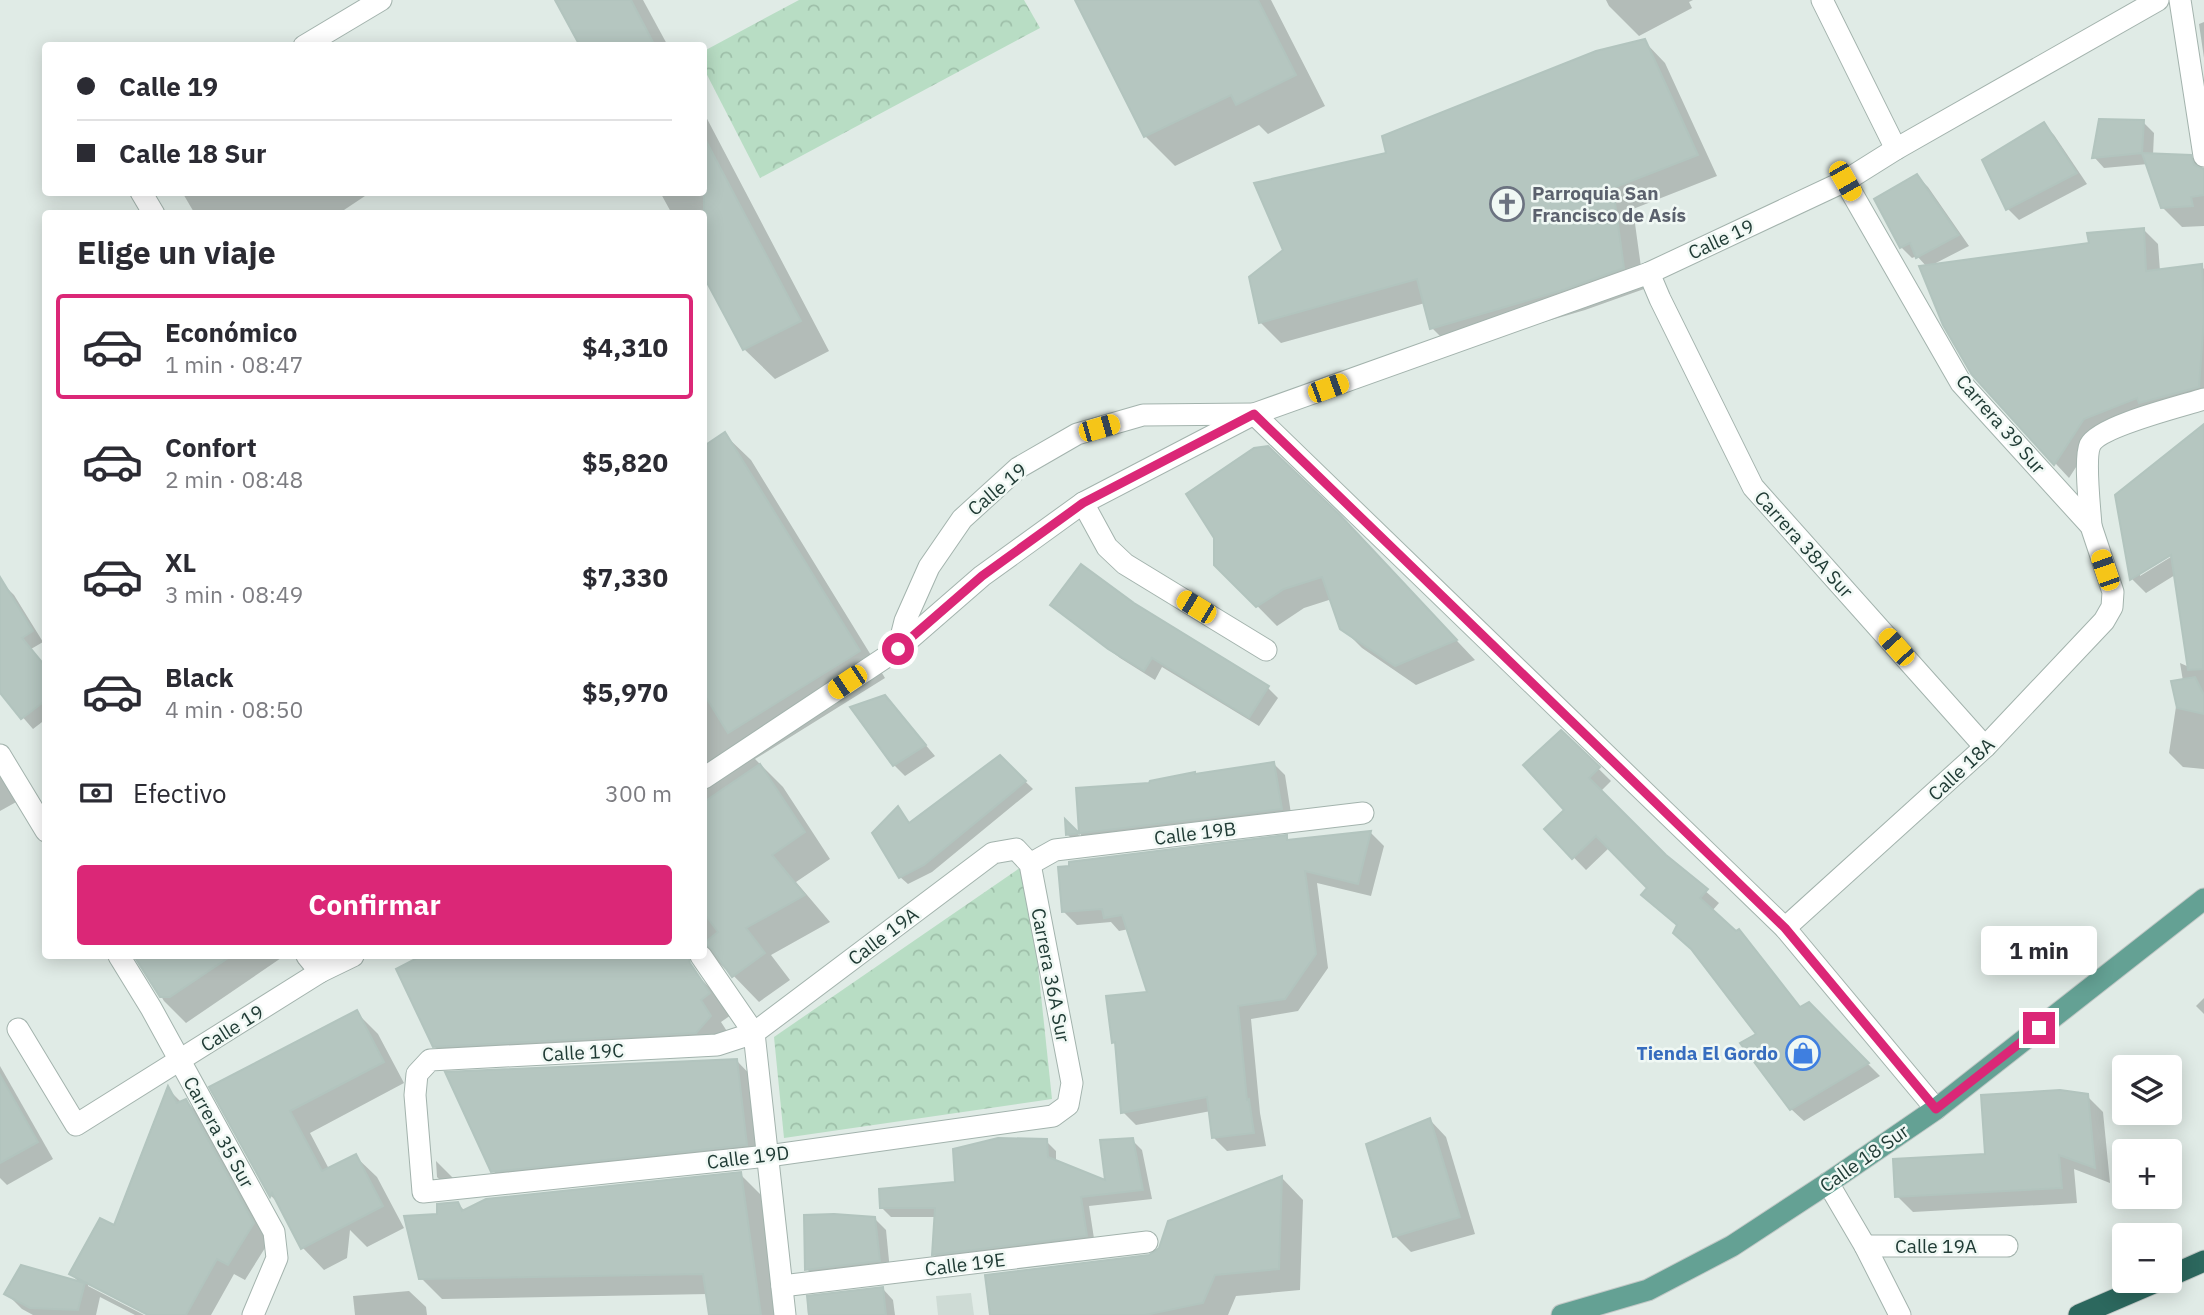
<!DOCTYPE html>
<html lang="es">
<head>
<meta charset="utf-8">
<style>
  body { margin:0; font-family:"IBM Plex Sans",sans-serif; background:#f7f7f7; color:#2b2b33; height:100vh; display:flex; flex-direction:column; font-size:26px; white-space:nowrap }
  * { box-sizing:border-box; margin:0 }
  p { font-size:23px; color:#7c7c81 }
  .icon { flex:none; width:38px; height:38px; fill:none; stroke:currentColor; stroke-width:2; stroke-linecap:round; stroke-linejoin:round }
  .map { position:relative; flex:1; overflow:hidden }
  .drawer { position:absolute; left:42px; top:210px; width:665px; height:749px; display:flex; flex-direction:column; background:#fff; border-radius:7px; box-shadow:0 4px 18px #0003 }
  .drawer>* { flex:none }
  .hud { position:absolute; left:42px; top:42px; width:665px; height:154px; border-radius:7px; box-shadow:0 4px 18px #0003; display:grid; align-content:center; height:154px; padding:0 35px; background:#fff }
  .tools { position:absolute; left:2112px; top:1055px; display:grid; gap:14px }
  .tools a { display:grid; place-items:center; width:70px; height:70px; border-radius:7px; background:#fff; box-shadow:0 4px 18px #0003; font-size:35px }
  .end { position:absolute; width:32px; height:32px; margin:-16px; border:9px solid #db2777; background:#fff; box-shadow:0 0 0 4px #fff }
  .from { border-radius:50% }
  .bubble { position:absolute; height:49px; border-radius:7px; background:#fff; box-shadow:0 4px 18px #0003; font-size:23px; font-weight:800; line-height:49px; text-align:center }
  .car { position:absolute; width:21px; height:42px; margin:-21px -10px; border-radius:9px; box-shadow:0 0 5px 2px #0007; background:linear-gradient(#f5c518 24%,#345 0 40%,#f5c518 0 76%,#345 0 86%,#f5c518 0) }
  .hud b { display:flex; align-items:center; gap:24px; height:66px; font-size:26px }
  .hud b+b { border-top:2px solid #e1e1e2 }
  .hud i { width:18px; height:18px; background:#2b2b33 }
  ul { padding:0; list-style:none }
  li { display:flex; align-items:center; gap:21px; height:105px; margin:0 14px 10px; padding:0 21px; border:4px solid transparent; border-radius:7px }
  li div { flex:1 }
  li b { display:block; font-size:26px }
  li em { font-style:normal; font-weight:800 }
  li.selected { border-color:#db2777 }
  li>.icon { width:63px; height:63px; stroke-width:1.5 }
  h2 { padding:0 35px; font-size:32px; line-height:84px }
  .pay { display:flex; align-items:center; gap:18px; height:77px; padding:0 35px; font-size:26px }
  .pay p { margin-inline-start:auto }
  .button { display:flex; gap:14px; margin-top:auto; padding:14px 35px }
  .button a { flex:1; height:80px; border-radius:7px; background:#db2777; color:#fff; font-size:28px; font-weight:800; line-height:80px; text-align:center }
  .map>svg:first-child { display:block }
</style>
</head>
<body>
<div class="map">
<svg width="2204" height="1315" viewBox="0 0 2204 1315">
  <defs>
    <pattern id="forest-crowns" width="20" height="18" patternUnits="userSpaceOnUse" patternTransform="scale(1.75)"><rect width="20" height="18" fill="#b8ddc4"/><path d="M2 6a3 3 0 1 1 6 0M12 15a3 3 0 1 1 6 0" fill="none" stroke="#9ebfa9"/></pattern>
  </defs>
  <rect width="100%" height="100%" fill="#e0ebe6"/>
  <polygon fill="#cedbd5" points="971,1293 974,1315 938,1315 936,1296"/>
  <g fill="url(#forest-crowns)">
    <polygon points="799,0 1024,0 1040,28 760,178 704,69 704,51"/>
    <polygon points="1027,863 1052,1099 784,1138 774,1037"/>
  </g>
  <g fill="#0003" fill-rule="evenodd">
    <polygon points="557,0 643,0 668,46 582,46"/>
    <polygon points="1076,0 1271,0 1325,106 1268,134 1259,125 1175,166 1145,136"/>
    <polygon points="1606,0 1693,0 1689,2 1692,8 1639,36 1609,6"/>
    <polygon points="2204,22 2204,58 2199,24"/>
    <polygon points="1644,41 1665,63 1717,176 1633,209 1644,289 1585,310 1453,349 1432,328 1425,303 1281,343 1260,322 1388,154"/>
    <polygon points="704,113 829,351 775,379 744,349 704,273 704,214 672,214 660,192 704,192"/>
    <polygon points="2143,122 2154,133 2153,155 2190,157 2204,170 2204,226 2182,227 2162,207 2148,164 2104,168 2094,157"/>
    <polygon points="2043,124 2054,135 2087,184 2019,220 2008,209"/>
    <polygon points="1917,176 1928,187 1969,246 1932,265 2090,245 2144,230 2158,244 2160,271 2201,266 2204,269 2204,404 2098,433 2069,478 1973,374 1927,267 1917,256 1912,258 1901,247"/>
    <polygon points="182,192 371,192 338,214 195,214"/>
    <path d="M2204,426V769L2183,767L2169,753L2177,700L2183,681L2180,663L2189,667L2175,575L2146,593L2132,579L2117,496ZM2177,549L2179,552L2140,576V572Z"/>
    <polygon points="724,434 751,460 885,678 755,759 783,787 830,859 796,882 830,922 771,955 790,980 759,1002 728,970 725,969 704,948 704,859 712,852 704,820 704,448"/>
    <polygon points="1360,538 1475,660 1416,685 1362,648 1342,628 1332,599 1304,608 1277,626 1216,564"/>
    <polygon points="3,584 14,595 43,642 31,649 46,667 46,719 33,729 0,691 0,586"/>
    <polygon points="1053,605 1133,605 1268,688 1278,698 1259,726 1162,667 1155,680 1120,658 1063,615"/>
    <polygon points="885,697 935,756 905,776 894,765"/>
    <polygon points="1561,732 1611,781 1600,792 1665,856 1719,903 1712,911 1736,934 1739,931 1751,944 1801,1008 1808,1004 1880,1076 1804,1121 1791,1109 1759,1034 1678,926 1656,907 1649,888 1610,847 1586,870 1546,829 1566,810"/>
    <polygon points="1000,757 1033,789 932,872 908,884 900,877 898,808 910,824"/>
    <polygon points="1274,764 1285,775 1292,820 1079,846 1068,835 1067,823 1081,837 1078,790 1151,784"/>
    <polygon points="0,768 18,801 0,811"/>
    <polygon points="1371,833 1384,846 1371,896 1317,883 1328,968 1298,1011 1251,1019 1260,1113 1266,1146 1227,1151 1214,1138 1211,1111 1136,1125 1123,1112 1117,1045 1113,1042 1149,993 1129,929 1119,931 1111,922 1077,925 1063,911 1286,837 1291,842"/>
    <polygon points="137,956 284,956 186,1023 164,1001"/>
    <polygon points="425,956 678,956 697,985 697,975 717,995 731,1015 721,1022 732,1039 456,1068 434,1046 398,970"/>
    <polygon points="2204,998 2204,1014 2196,1006"/>
    <polygon points="356,1012 378,1034 404,1083 310,1133 329,1169 355,1156 377,1177 404,1228 367,1247 350,1230 347,1258 324,1270 303,1248 280,1204 271,1196 212,1087"/>
    <polygon points="737,1061 758,1083 767,1166 515,1192 493,1171"/>
    <polygon points="0,1066 53,1159 7,1185 0,1178"/>
    <polygon points="168,1089 182,1103 186,1101 202,1117 270,1240 245,1280 234,1274 211,1315 151,1315 88,1282 88,1286 144,1315 135,1315 100,1297 96,1315 33,1315 22,1309 7,1294 80,1283 71,1274 115,1228"/>
    <polygon points="2087,1096 2103,1112 2110,1183 2074,1169 2077,1203 1913,1212 1897,1196 1986,1156"/>
    <polygon points="1430,1120 1446,1137 1475,1234 1411,1252 1395,1236"/>
    <polygon points="1132,1140 1142,1150 1152,1199 1089,1206 1095,1245 943,1264 934,1254 936,1217 891,1217 882,1208 957,1184 1046,1141 1056,1151 1056,1162 1107,1182"/>
    <polygon points="436,1161 455,1180 458,1198 437,1177"/>
    <polygon points="740,1174 761,1195 778,1315 710,1315 708,1294 442,1299 421,1278 439,1215 457,1203 465,1211"/>
    <polygon points="1282,1178 1303,1200 1300,1290 1236,1296 1228,1315 992,1315 1150,1257"/>
    <polygon points="875,1219 886,1230 890,1271 817,1280 807,1269"/>
    <polygon points="883,1289 893,1300 895,1315 808,1315 807,1298"/>
    <polygon points="409,1291 426,1307 427,1315 355,1315 353,1296"/>
  </g>
  <g fill="#b5c6c0" stroke="#b2c4be" stroke-width="2">
    <polygon points="555,0 631,0 655,46 580,46"/>
    <polygon points="1075,0 1258,0 1296,75 1236,105 1231,95 1144,137"/>
    <polygon points="1645,39 1698,155 1613,188 1624,268 1563,290 1430,329 1417,279 1259,323 1249,277 1283,250 1254,183 1386,153 1382,136 1596,51"/>
    <polygon points="2099,119 2144,120 2142,153 2092,158"/>
    <polygon points="2044,122 2077,173 2006,210 1982,160"/>
    <polygon points="704,137 801,321 743,350 704,277"/>
    <polygon points="2142,153 2191,155 2194,165 2204,169 2204,195 2191,197 2193,206 2161,208"/>
    <polygon points="1917,174 1959,235 1916,258 1910,243 1900,248 1874,199"/>
    <polygon points="2144,228 2146,271 2202,264 2204,318 2199,387 2139,403 2137,398 2084,419 2054,465 1972,375 1943,325 1919,266 2089,243 2087,233"/>
    <polygon points="2204,424 2203,669 2188,670 2171,555 2130,580 2115,495"/>
    <polygon points="725,432 860,651 728,733 704,694 704,446"/>
    <polygon points="1268,446 1340,515 1457,640 1395,666 1340,629 1322,577 1284,589 1256,607 1214,565 1214,538 1186,494 1254,448"/>
    <polygon points="1081,564 1134,603 1269,686 1249,718 1152,658 1144,671 1108,649 1050,605"/>
    <polygon points="0,577 33,631 22,638 46,667 46,700 21,719 0,693"/>
    <polygon points="2195,677 2204,695 2204,714 2177,708 2171,681"/>
    <polygon points="885,695 926,745 893,766 850,707"/>
    <polygon points="1561,730 1600,767 1589,778 1666,855 1708,889 1700,898 1736,931 1739,929 1800,1007 1809,1002 1869,1063 1790,1110 1740,1043 1756,1034 1691,949 1673,933 1677,925 1641,895 1647,888 1596,836 1572,859 1544,829 1564,810 1523,765"/>
    <polygon points="1000,755 1026,781 924,865 899,878 872,833 898,806 909,823"/>
    <polygon points="1274,762 1282,809 1066,835 1065,819 1079,833 1076,788 1149,783 1150,781 1195,772 1195,774"/>
    <polygon points="760,764 805,832 772,855 805,895 746,928 765,953 732,977 712,949 704,943 718,932 704,913 704,802"/>
    <polygon points="1371,831 1358,884 1305,871 1316,954 1285,999 1238,1006 1247,1100 1249,1099 1254,1133 1212,1138 1207,1097 1121,1113 1115,1042 1112,1043 1106,996 1147,992 1122,915 1104,918 1102,909 1062,912 1058,867 1069,866 1069,862 1287,835 1287,840"/>
    <polygon points="134,956 231,956 170,997 160,997"/>
    <polygon points="421,956 688,956 690,963 710,993 701,1000 711,1016 696,1033 433,1047 396,969"/>
    <polygon points="357,1010 384,1062 290,1111 322,1171 356,1154 383,1206 301,1249 272,1193 270,1197 209,1087"/>
    <polygon points="737,1059 747,1145 491,1172 445,1072"/>
    <polygon points="0,1075 38,1142 0,1163"/>
    <polygon points="168,1086 177,1103 186,1099 254,1223 228,1265 217,1259 186,1315 148,1315 69,1274 100,1218 114,1225"/>
    <polygon points="2060,1090 2088,1094 2095,1168 2059,1155 2062,1188 1895,1197 1893,1159 1985,1154 1981,1095"/>
    <polygon points="1430,1118 1460,1217 1393,1237 1366,1144"/>
    <polygon points="998,1138 1047,1139 1048,1157 1105,1180 1100,1140 1133,1138 1143,1190 1081,1197 1087,1236 932,1255 935,1208 880,1208 879,1189 955,1182 953,1149"/>
    <polygon points="741,1172 761,1315 709,1315 703,1274 419,1279 404,1216 437,1214 437,1204 458,1202 462,1211 486,1199"/>
    <polygon points="1282,1176 1279,1269 1215,1275 1203,1303 1145,1315 990,1315 985,1275 1149,1255 1159,1248 1168,1221"/>
    <polygon points="834,1214 875,1217 880,1261 805,1270 804,1215"/>
    <polygon points="21,1265 85,1283 78,1310 30,1308 4,1294"/>
    <polygon points="883,1287 886,1315 809,1315 807,1296"/>
  </g>
  <g fill="none" stroke-linecap="round" stroke-linejoin="round">
    <g stroke="#a3b3ad" stroke-width="23">
      <g id="street">
        <polyline points="1822,0 1896,149"/>
        <polyline points="2180,0 2204,156"/>
        <polyline points="304,46 381,0"/>
        <polyline points="141,192 154,214"/>
        <polyline points="1649,273 1660,299 1753,487 1985,747"/>
        <polyline points="1083,503 1107,547 1125,564 1266,650"/>
        <path d="M2091,526C2090,509 2084,459 2090,445C2099,426 2182,406 2204,399"/>
        <polyline points="898,649 905,621 929,567 962,519 1018,468 1077,434 1143,415 1254,414 1785,928 1936,1109"/>
        <polyline points="0,755 46,831"/>
        <polyline points="704,778 898,649 982,576 1083,503 1254,414 1649,273 1845,181 1896,149 2158,0"/>
        <polygon points="1016,849 1030,864 1072,1083 1068,1105 1053,1116 768,1156 423,1192 415,1095 417,1074 430,1060 717,1045 754,1033 993,853"/>
        <polyline points="1030,864 1055,850 1363,813"/>
        <polyline points="1785,928 1985,747 2104,621 2112,607 2113,592 2091,526 1961,383 1845,181"/>
        <polyline points="119,956 151,1008 274,1232 277,1258 253,1315"/>
        <polyline points="307,956 320,972"/>
        <polyline points="701,956 754,1033 785,1315"/>
        <polyline points="18,1029 76,1125 320,972 353,956"/>
        <polyline points="1828,1183 1865,1246 1900,1315"/>
        <polyline points="1865,1246 2007,1246"/>
        <polyline points="782,1286 1147,1242"/>
      </g>
    </g>
    <g stroke="#c1c8c6" stroke-width="23">
      <polyline id="primary" points="1562,1315 1648,1290 1732,1246 1828,1183 1936,1109 2204,899"/>
    </g>
    <g stroke="#c1c8c6" stroke-width="23">
      <g id="highway">
        <polyline points="2170,1276 2204,1261"/>
        <polyline points="2079,1315 2158,1281"/>
      </g>
    </g>
    <use href="#street" stroke="#fff" stroke-width="21"/>
    <use href="#primary" stroke="#64a194" stroke-width="21"/>
    <use href="#highway" stroke="#2c685e" stroke-width="21"/>
  </g>
  <g fill="none" stroke-linecap="round" stroke-linejoin="round">
    <polyline stroke="#db2777" stroke-width="9" points="898,649 982,576 1083,503 1254,414 1785,928 1936,1109 2039,1028"/>
  </g>
  <defs>
    <g id="church-ring" transform="scale(1.75)"><circle r="9.5" fill="#f0f8f4" stroke="#6b7280" stroke-width="1.5"/><path d="M-1.2-6h2.4v3.5h3.3v2.4h-3.3V6h-2.4V-.1h-3.3v-2.4h3.3Z" fill="#6b7280"/></g>
    <g id="shop-ring" transform="scale(1.75)"><circle r="9.5" fill="#f0f8f4" stroke="#3f7fe0" stroke-width="1.5"/><path d="M-5-2.5h2.3a2.7 3.5 0 0 1 5.4 0H5L5.5 6h-11ZM-1.5-2.5h3a1.5 2.3 0 0 0-3 0Z" fill="#3f7fe0"/></g>
  </defs>
  <g fill-rule="evenodd">
    <use href="#church-ring" x="1507" y="204"/>
    <use href="#shop-ring" x="1803" y="1053"/>
  </g>
  <g text-anchor="middle" stroke-width="5" stroke-linejoin="round" paint-order="stroke">
    <g font-size="19" font-weight="bold" fill="#5b616d" stroke="#f0f8f4" text-anchor="start">
      <text x="1532" y="200">Parroquia San<tspan x="1532" dy="22">Francisco de Asís</tspan></text>
    </g>
    <g font-size="19" fill="#203b35" stroke="#f0f8f4">
      <text transform="translate(1721 239) rotate(-25)" y="7">Calle 19</text>
      <text transform="translate(2001 424) rotate(49)" y="7">Carrera 39 Sur</text>
      <text transform="translate(997 489) rotate(-40)" y="7">Calle 19</text>
      <text transform="translate(1804 544) rotate(48)" y="7">Carrera 38A Sur</text>
      <text transform="translate(1961 769) rotate(-43)" y="7">Calle 18A</text>
      <text transform="translate(1195 833) rotate(-7)" y="7">Calle 19B</text>
      <text transform="translate(883 936) rotate(-37)" y="7">Calle 19A</text>
      <text transform="translate(1051 975) rotate(79)" y="7">Carrera 36A Sur</text>
      <text transform="translate(232 1028) rotate(-32)" y="7">Calle 19</text>
      <text transform="translate(583 1052) rotate(-3)" y="7">Calle 19C</text>
      <text transform="translate(219 1132) rotate(61)" y="7">Carrera 35 Sur</text>
      <text transform="translate(748 1157) rotate(-7)" y="7">Calle 19D</text>
      <text transform="translate(1864 1158) rotate(-35)" y="7">Calle 18 Sur</text>
      <text x="1936" y="1253">Calle 19A</text>
      <text transform="translate(965 1264) rotate(-7)" y="7">Calle 19E</text>
    </g>
    <g font-size="19" font-weight="bold" fill="#366cbe" stroke="#f0f8f4" text-anchor="end">
      <text x="1778" y="1060">Tienda El Gordo</text>
    </g>
  </g>
</svg>
<div class="tools">
<a><svg class="icon" aria-label="layers" viewBox="0 0 24 24"><path d="M12 4l9 5-9 5-9-5zM3 14l9 5 9-5"/></svg></a>
<a>+</a>
<a>−</a>
</div>
<i class="end from" style="left:898px;top:649px"></i>
<i class="end" style="left:2039px;top:1028px"></i>
<div class="bubble" style="left:1981px;top:926px;width:116px">1 min</div>
<i class="car" style="left:1845px;top:181px;rotate:150deg"></i>
<i class="car" style="left:1328px;top:388px;rotate:70deg"></i>
<i class="car" style="left:1099px;top:428px;rotate:74deg"></i>
<i class="car" style="left:2105px;top:570px;rotate:341deg"></i>
<i class="car" style="left:1196px;top:607px;rotate:301deg"></i>
<i class="car" style="left:1896px;top:647px;rotate:318deg"></i>
<i class="car" style="left:847px;top:682px;rotate:236deg"></i>
<div class="hud">
<b><i class="from"></i>Calle 19</b>
<b><i></i>Calle 18 Sur</b>
</div>
<section class="drawer">
<h2>Elige un viaje</h2>
<ul>
<li class="selected"><svg class="icon" aria-label="car" viewBox="0 0 24 24"><path d="M5 17H2v-5l4-1 3-4h7l3 4 3 1v5h-3M9 17h6M6 11h13"/><circle cx="7" cy="17" r="2"/><circle cx="17" cy="17" r="2"/></svg><div><b>Económico</b><p>1 min · 08:47</p></div><em>$4,310</em></li>
<li><svg class="icon" aria-label="car" viewBox="0 0 24 24"><path d="M5 17H2v-5l4-1 3-4h7l3 4 3 1v5h-3M9 17h6M6 11h13"/><circle cx="7" cy="17" r="2"/><circle cx="17" cy="17" r="2"/></svg><div><b>Confort</b><p>2 min · 08:48</p></div><em>$5,820</em></li>
<li><svg class="icon" aria-label="car" viewBox="0 0 24 24"><path d="M5 17H2v-5l4-1 3-4h7l3 4 3 1v5h-3M9 17h6M6 11h13"/><circle cx="7" cy="17" r="2"/><circle cx="17" cy="17" r="2"/></svg><div><b>XL</b><p>3 min · 08:49</p></div><em>$7,330</em></li>
<li><svg class="icon" aria-label="car" viewBox="0 0 24 24"><path d="M5 17H2v-5l4-1 3-4h7l3 4 3 1v5h-3M9 17h6M6 11h13"/><circle cx="7" cy="17" r="2"/><circle cx="17" cy="17" r="2"/></svg><div><b>Black</b><p>4 min · 08:50</p></div><em>$5,970</em></li>
</ul>
<div class="pay"><svg class="icon" aria-label="cash" viewBox="0 0 24 24"><path d="M3 7h18v10H3z"/><circle cx="12" cy="12" r="2"/></svg>Efectivo<p>300 m</p></div>
<div class="button"><a>Confirmar</a></div>
</section>
</div>
</body>
</html>
